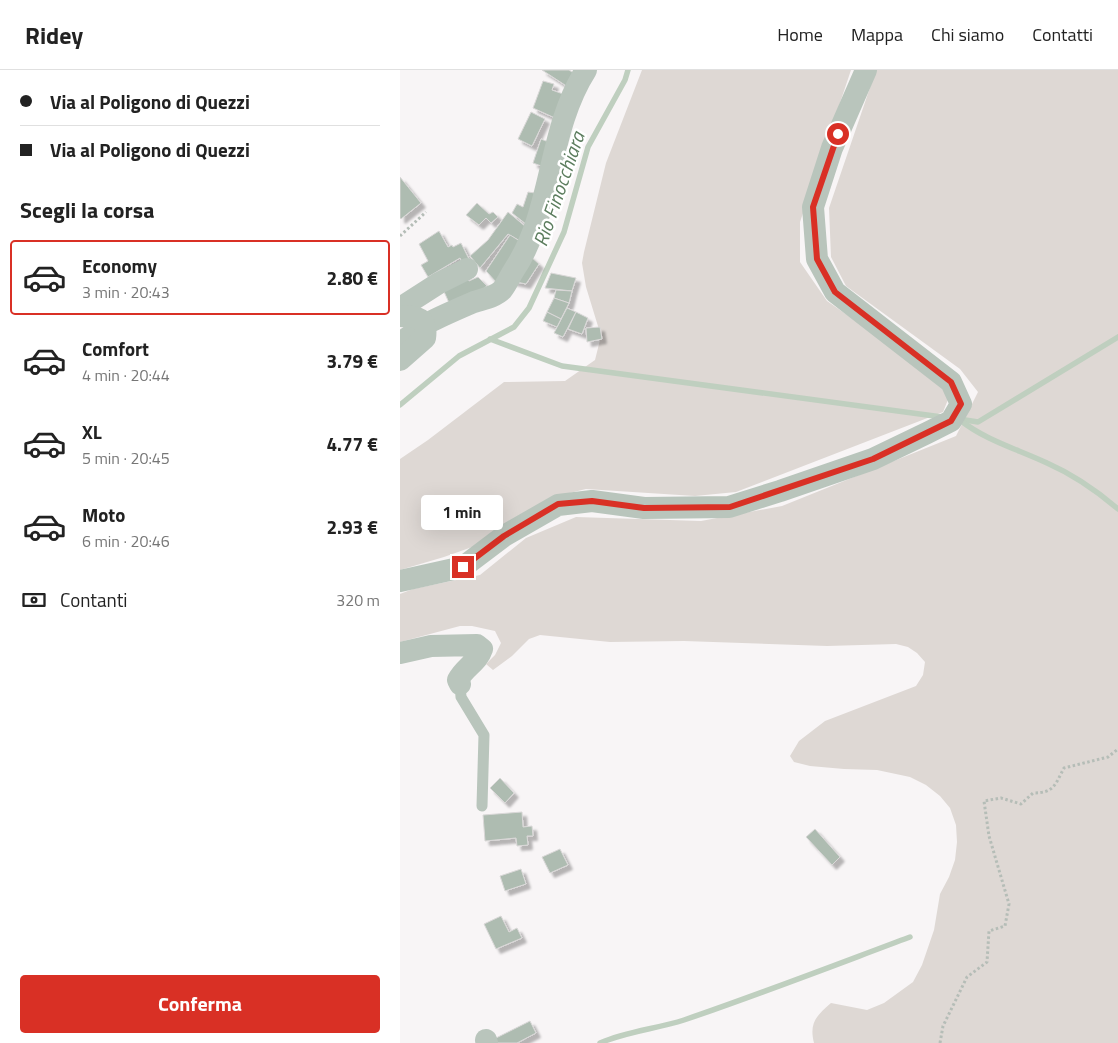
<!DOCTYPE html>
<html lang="it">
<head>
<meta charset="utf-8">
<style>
  body { margin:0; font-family:"Titillium Web",sans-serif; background:#f2f2f2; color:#222; height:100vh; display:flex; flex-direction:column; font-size:19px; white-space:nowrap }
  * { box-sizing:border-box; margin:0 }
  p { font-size:16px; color:#767676 }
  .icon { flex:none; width:28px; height:28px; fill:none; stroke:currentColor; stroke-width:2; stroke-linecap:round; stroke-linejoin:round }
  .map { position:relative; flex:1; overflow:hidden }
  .side { display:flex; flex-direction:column; background:#fff; width:400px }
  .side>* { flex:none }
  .banner { display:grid; align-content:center; height:110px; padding:0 20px; background:#fff }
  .end { position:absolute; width:22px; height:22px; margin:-11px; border:6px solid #d93025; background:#fff; box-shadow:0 0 0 2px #fff }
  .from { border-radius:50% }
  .bubble { position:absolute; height:35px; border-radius:5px; background:#fff; box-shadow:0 5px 20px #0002; font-size:16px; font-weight:700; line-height:35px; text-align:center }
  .banner b { display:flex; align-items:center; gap:18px; height:48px; font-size:19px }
  .banner b+b { border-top:1px solid #e0e0e0 }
  .banner i { width:12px; height:12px; background:#222 }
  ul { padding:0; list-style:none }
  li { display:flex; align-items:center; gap:15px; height:75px; margin:0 10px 8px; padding:0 10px; border:2px solid transparent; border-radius:5px }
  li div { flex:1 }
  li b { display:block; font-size:19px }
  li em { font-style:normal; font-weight:700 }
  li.active { border-color:#d93025 }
  li>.icon { width:45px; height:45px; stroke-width:1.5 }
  h2 { padding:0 20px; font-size:22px; line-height:60px }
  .pay { display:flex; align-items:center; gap:12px; height:55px; padding:0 20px; font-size:19px }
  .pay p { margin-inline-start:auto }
  .button { display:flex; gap:10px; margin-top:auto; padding:10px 20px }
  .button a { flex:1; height:58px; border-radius:5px; background:#d93025; color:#fff; font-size:20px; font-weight:700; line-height:58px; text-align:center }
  header { display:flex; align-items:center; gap:30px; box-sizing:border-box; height:70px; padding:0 25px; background:#fff; border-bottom:1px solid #e0e0e0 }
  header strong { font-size:24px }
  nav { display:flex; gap:28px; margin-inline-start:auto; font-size:18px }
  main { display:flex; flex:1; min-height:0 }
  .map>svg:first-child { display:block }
</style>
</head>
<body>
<header>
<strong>Ridey</strong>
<nav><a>Home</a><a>Mappa</a><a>Chi siamo</a><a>Contatti</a></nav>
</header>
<main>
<section class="side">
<div class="banner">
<b><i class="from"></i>Via al Poligono di Quezzi</b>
<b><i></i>Via al Poligono di Quezzi</b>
</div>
<h2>Scegli la corsa</h2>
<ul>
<li class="active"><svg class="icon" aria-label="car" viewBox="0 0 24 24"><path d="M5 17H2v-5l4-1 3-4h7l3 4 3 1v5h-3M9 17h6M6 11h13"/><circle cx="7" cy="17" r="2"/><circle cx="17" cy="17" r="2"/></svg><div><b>Economy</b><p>3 min · 20:43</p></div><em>2.80 €</em></li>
<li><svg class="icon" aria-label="car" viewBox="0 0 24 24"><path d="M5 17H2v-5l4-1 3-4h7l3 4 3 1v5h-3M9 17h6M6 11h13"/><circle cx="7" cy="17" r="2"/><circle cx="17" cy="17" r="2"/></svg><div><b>Comfort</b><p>4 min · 20:44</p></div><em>3.79 €</em></li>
<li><svg class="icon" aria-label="car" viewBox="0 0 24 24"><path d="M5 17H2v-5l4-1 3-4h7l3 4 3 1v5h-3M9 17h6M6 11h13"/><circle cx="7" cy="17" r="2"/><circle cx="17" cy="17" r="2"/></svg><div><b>XL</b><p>5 min · 20:45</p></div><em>4.77 €</em></li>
<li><svg class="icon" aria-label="car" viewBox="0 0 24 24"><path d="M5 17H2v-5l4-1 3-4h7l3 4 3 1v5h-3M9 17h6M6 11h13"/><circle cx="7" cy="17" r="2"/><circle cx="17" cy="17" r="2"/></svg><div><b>Moto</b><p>6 min · 20:46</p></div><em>2.93 €</em></li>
</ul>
<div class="pay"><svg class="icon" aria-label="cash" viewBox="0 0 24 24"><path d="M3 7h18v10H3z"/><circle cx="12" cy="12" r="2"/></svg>Contanti<p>320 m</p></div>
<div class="button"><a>Conferma</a></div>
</section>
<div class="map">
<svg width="718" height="973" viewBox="0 0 718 973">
  <defs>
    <filter id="shadow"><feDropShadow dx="4.5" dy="4.5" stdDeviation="1" flood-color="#0004"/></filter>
  </defs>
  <rect width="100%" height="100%" fill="#f8f5f6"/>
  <g fill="#ded8d4">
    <polygon points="242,0 451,0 400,152 400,192 427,231 545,313 549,327 543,342 336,422 295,426 186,419 149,428 75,476 44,487 0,500 0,389 28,370 104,312 165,311 195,290 201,266 186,217 182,193 184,182 206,93"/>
    <path d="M476,0H718V973H414C409,953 416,946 431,933L467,940L484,933L513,912L522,895L534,860L540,824L549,807L555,790L557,772L556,755L550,738L540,726L526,715L510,707L477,700L444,699L410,696L394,692L390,686L399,671L425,651L516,616L523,605L525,592L517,583L508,577L496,574L427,576L284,571L210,572L140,565L129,569L112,586L93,600L86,594L95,585L101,573L95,561L72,556H60L0,572V524L13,519L80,505L126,468L176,447L301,451L382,436L556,366L578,322L560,299L446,216L431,187L429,138Z"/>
  </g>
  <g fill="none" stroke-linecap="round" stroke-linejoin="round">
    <g stroke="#bfcfbf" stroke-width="5.5">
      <polyline points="90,269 162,296 542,347"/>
      <polyline points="0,335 59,286 114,257 129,238 164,162 188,77 225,10 228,0"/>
      <polyline points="559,349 578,352 718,267"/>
      <path d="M560,350C585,370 617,379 647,393C672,404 697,421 718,439"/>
      <path d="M200,973C227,961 256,959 284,950C360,924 435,895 510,867"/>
    </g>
  </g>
  <g fill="#aebcb1" stroke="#dad8d8" filter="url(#shadow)">
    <polygon points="142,0 169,0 178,6 168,17"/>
    <polygon points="143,11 154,14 152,20 163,24 155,48 133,38"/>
    <polygon points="131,42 145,49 132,76 118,69"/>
    <polygon points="141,69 151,73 144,97 133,93"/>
    <polygon points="0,107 21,133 1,149 0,148"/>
    <polygon points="128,122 142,124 131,158 112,143 117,134 123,137"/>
    <polygon points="77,133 89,144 93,142 98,147 91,153 86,148 79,155 66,145"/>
    <polygon points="108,142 126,157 120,171 108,164 80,198 70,186 88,170"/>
    <polygon points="39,161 48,177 52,175 53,177 61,173 69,189 63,194 60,188 28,207 21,195 28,191 19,174"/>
    <polygon points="110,165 123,173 96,212 86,201"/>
    <polygon points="129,185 139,194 126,214 112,211"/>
    <polygon points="151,203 176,208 172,221 145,218"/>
    <polygon points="65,204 69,211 78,207 87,216 76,224 50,235 41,215"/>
    <polygon points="156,220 172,221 169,233 154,228"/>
    <polygon points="154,228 169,233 161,249 147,242"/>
    <polygon points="167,238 176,242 163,267 154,263"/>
    <polygon points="147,242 161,249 157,257 143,251"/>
    <polygon points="176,242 188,248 182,264 168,259"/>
    <polygon points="200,257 202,269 187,272 186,258"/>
    <polygon points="100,708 114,723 105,733 90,718"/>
    <polygon points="122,742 123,757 132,756 133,766 127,766 128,775 117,776 116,768 85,771 83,745"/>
    <polygon points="415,759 440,787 432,795 406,767"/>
    <polygon points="160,779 168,795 150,803 142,787"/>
    <polygon points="121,799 126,814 105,821 100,806"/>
    <polygon points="101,846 109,862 117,858 122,868 96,879 84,854"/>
    <polygon points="130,951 136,963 117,973 89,973 88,972"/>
  </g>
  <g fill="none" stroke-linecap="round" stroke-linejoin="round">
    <g stroke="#b5bdb7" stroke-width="3" stroke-dasharray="2.5 2.5" stroke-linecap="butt">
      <polyline points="0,166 26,142"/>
      <path d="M540,973L543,956L567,907L587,892L589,861L605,856L609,834L589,766L584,731L601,728L621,734L633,723C654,723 655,715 664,698L708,687L718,679"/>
    </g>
    <polyline stroke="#b9c5bc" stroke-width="11" points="60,614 61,627 84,665 82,736"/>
    <g stroke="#b9c5bc" stroke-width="22">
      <polyline points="0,238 39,213 67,199"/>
      <path d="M32,251C46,244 60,238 74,232C83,229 95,227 102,220C107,214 110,206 114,200C154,140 147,61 186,0"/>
      <polyline points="0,273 17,261"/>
      <polyline points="0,511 63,497 104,466 158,435 192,431 244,438 329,437 380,421 473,389 527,363 551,351 561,334 551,312 435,222 417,189 413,137 432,78 466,0"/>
      <path d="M0,583L31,576L77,575L82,579C78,592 64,598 58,610L60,614"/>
      <polyline points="86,970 87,973"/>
    </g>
    <path stroke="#b9c5bc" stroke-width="22" d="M0,246C17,246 28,248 25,268L0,290"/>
  </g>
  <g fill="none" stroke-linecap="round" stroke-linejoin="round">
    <polyline stroke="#d93025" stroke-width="6" points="63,497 104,466 158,434 192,431 244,438 330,437 473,389 551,351 561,334 551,312 435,222 417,189 413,137 438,64"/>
  </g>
  <g text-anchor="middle" stroke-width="5" stroke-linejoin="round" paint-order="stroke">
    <g font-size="20" font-style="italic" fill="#5c7d5e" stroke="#fff">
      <text transform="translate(159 119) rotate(-71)" y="7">Rio Finocchiara</text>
    </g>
  </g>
</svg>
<i class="end from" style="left:438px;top:64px"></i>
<i class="end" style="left:63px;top:497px"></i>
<div class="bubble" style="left:21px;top:425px;width:82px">1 min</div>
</div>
</main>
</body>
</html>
